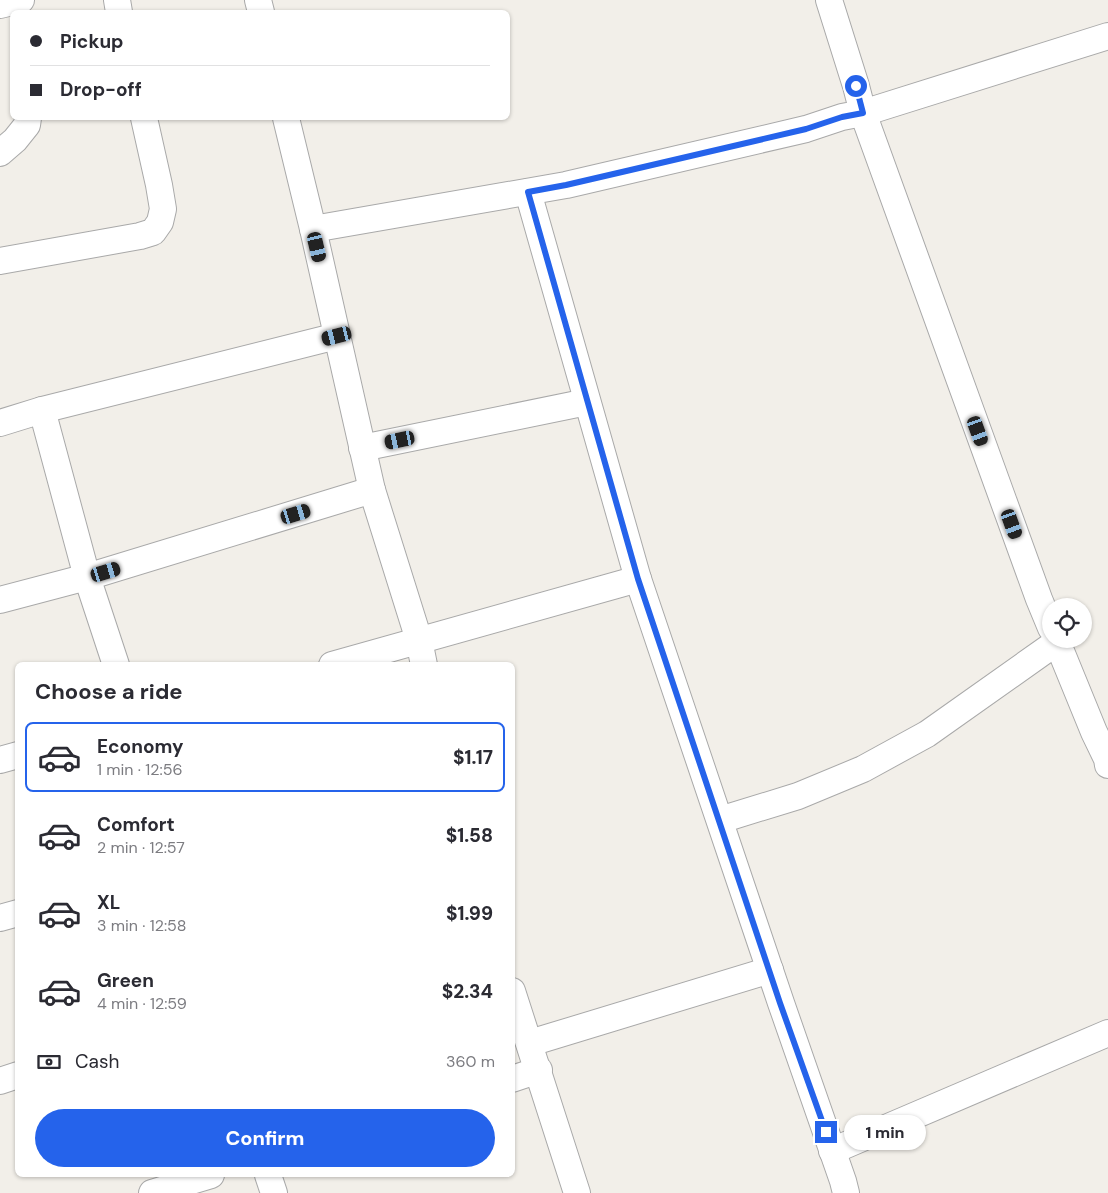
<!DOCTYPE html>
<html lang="en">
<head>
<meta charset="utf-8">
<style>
  body { margin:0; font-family:"DM Sans",sans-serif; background:#f2f2f3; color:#2b2b33; height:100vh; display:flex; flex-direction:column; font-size:19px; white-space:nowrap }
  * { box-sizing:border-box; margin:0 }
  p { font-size:16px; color:#7c7c81 }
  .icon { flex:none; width:28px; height:28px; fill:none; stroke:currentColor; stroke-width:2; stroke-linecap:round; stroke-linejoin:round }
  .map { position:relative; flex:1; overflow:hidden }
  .panel { position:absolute; left:15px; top:662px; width:500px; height:515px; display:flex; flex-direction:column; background:#fff; border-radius:8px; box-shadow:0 1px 4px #0004 }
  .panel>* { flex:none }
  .hud { position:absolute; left:10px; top:10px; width:500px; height:110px; border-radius:8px; box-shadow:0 1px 4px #0004; display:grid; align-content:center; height:110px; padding:0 20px; background:#fff }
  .buttons { position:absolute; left:1042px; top:598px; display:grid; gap:10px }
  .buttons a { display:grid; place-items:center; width:50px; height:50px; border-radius:50%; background:#fff; box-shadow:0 1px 4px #0004; font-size:25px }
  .end { position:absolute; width:22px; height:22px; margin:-11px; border:6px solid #2563eb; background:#fff; box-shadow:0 0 0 2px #fff }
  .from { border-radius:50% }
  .bubble { position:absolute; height:35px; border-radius:18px; background:#fff; box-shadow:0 1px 4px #0004; font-size:16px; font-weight:800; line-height:35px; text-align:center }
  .car { position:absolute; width:15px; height:30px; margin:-15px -8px; border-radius:6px; box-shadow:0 0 4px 1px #0007; background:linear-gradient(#222 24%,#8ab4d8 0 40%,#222 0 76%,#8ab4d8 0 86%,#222 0) }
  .hud b { display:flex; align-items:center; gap:18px; height:48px; font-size:19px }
  .hud b+b { border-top:1px solid #e1e1e2 }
  .hud i { width:12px; height:12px; background:#2b2b33 }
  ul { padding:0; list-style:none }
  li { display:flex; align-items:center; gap:15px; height:70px; margin:0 10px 8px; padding:0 10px; border:2px solid transparent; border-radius:8px }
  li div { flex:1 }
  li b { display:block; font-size:19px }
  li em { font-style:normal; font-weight:800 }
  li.selected { border-color:#2563eb }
  li>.icon { width:45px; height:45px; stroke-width:1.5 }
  h2 { padding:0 20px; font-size:22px; line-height:60px }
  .pay { display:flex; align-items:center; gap:12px; height:55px; padding:0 20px; font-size:19px }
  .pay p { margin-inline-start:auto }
  .primary-button { display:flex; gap:10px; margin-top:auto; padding:10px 20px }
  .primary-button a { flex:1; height:58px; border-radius:30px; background:#2563eb; color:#fff; font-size:20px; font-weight:800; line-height:58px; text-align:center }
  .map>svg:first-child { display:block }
</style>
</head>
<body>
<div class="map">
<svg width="1108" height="1193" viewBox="0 0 1108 1193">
  <rect width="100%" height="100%" fill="#f2efe9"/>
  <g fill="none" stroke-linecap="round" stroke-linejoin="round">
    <g stroke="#a9a9a9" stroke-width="28">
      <g id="minor">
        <polyline points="117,0 119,12"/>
        <polyline points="258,0 261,12"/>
        <polyline points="0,5 21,0"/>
        <polyline points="286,118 313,229 372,490 419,640 424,665"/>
        <polyline points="0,153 15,140 27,125 28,118"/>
        <polyline points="528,192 638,579 781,1003 843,1181 846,1193"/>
        <polyline points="313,229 566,185 806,129 842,117 863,113 856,86 829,0"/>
        <polyline points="0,261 140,236 153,232 160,222 163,209 159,185 144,118"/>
        <polyline points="42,410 87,577 116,665"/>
        <polyline points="0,423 42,410 337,336"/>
        <polyline points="362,448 587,402"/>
        <polyline points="0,600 87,577 372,490"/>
        <polyline points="1051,628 1039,599 863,113 1108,36"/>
        <polyline points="1056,639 1094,732 1107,759 1108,765"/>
        <polyline points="332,665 638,579"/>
        <polyline points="0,760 18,755"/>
        <polyline points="720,820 798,796 863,769 927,734 1057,642"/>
        <polyline points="0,918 18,913"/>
        <polyline points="512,991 577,1193"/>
        <polyline points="530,1043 770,970"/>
        <polyline points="512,1079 539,1070"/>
        <polyline points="0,1081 18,1075"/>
        <polyline points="832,1151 1108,1033"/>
        <polyline points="268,1175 274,1193"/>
        <polyline points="152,1193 211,1175"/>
      </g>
    </g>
    <use href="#minor" stroke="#fff" stroke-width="26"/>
  </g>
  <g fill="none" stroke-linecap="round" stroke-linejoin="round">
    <polyline stroke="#2563eb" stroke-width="6" points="826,1132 780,1003 638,579 528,192 566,185 622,172 806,129 842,117 863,113 856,86"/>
  </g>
</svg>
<div class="buttons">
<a><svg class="icon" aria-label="locate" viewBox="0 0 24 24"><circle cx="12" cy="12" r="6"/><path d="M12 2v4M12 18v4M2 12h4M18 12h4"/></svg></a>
</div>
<i class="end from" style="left:856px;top:86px"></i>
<i class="end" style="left:826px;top:1132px"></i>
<div class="bubble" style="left:844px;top:1115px;width:82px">1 min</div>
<i class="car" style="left:317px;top:247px;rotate:167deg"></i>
<i class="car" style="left:337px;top:336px;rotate:256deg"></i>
<i class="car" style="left:978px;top:431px;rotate:160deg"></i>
<i class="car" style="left:400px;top:440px;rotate:258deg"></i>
<i class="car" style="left:296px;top:514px;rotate:73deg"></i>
<i class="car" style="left:1012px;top:524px;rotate:160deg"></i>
<i class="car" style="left:106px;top:572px;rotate:73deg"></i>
<div class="hud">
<b><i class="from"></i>Pickup</b>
<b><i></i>Drop-off</b>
</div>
<section class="panel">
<h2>Choose a ride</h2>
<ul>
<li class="selected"><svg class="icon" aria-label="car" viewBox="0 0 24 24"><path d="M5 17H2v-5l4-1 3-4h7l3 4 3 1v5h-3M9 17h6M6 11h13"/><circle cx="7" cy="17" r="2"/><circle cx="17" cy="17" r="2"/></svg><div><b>Economy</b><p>1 min · 12:56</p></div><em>$1.17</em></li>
<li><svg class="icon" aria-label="car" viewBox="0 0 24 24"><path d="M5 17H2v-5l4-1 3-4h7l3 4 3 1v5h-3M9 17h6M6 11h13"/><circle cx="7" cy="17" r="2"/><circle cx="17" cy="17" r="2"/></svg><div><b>Comfort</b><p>2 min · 12:57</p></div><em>$1.58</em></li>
<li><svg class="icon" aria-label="car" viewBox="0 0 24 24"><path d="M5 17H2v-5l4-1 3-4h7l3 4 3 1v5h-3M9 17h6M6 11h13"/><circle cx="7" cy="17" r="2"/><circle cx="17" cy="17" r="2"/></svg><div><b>XL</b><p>3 min · 12:58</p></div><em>$1.99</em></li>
<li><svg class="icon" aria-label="car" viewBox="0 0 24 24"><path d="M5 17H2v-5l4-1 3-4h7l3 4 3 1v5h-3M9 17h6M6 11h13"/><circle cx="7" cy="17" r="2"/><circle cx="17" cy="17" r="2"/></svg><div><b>Green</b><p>4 min · 12:59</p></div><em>$2.34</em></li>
</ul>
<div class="pay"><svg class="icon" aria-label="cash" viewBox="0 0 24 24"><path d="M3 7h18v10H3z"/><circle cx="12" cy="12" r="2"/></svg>Cash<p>360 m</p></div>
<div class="primary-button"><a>Confirm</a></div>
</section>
</div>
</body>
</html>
